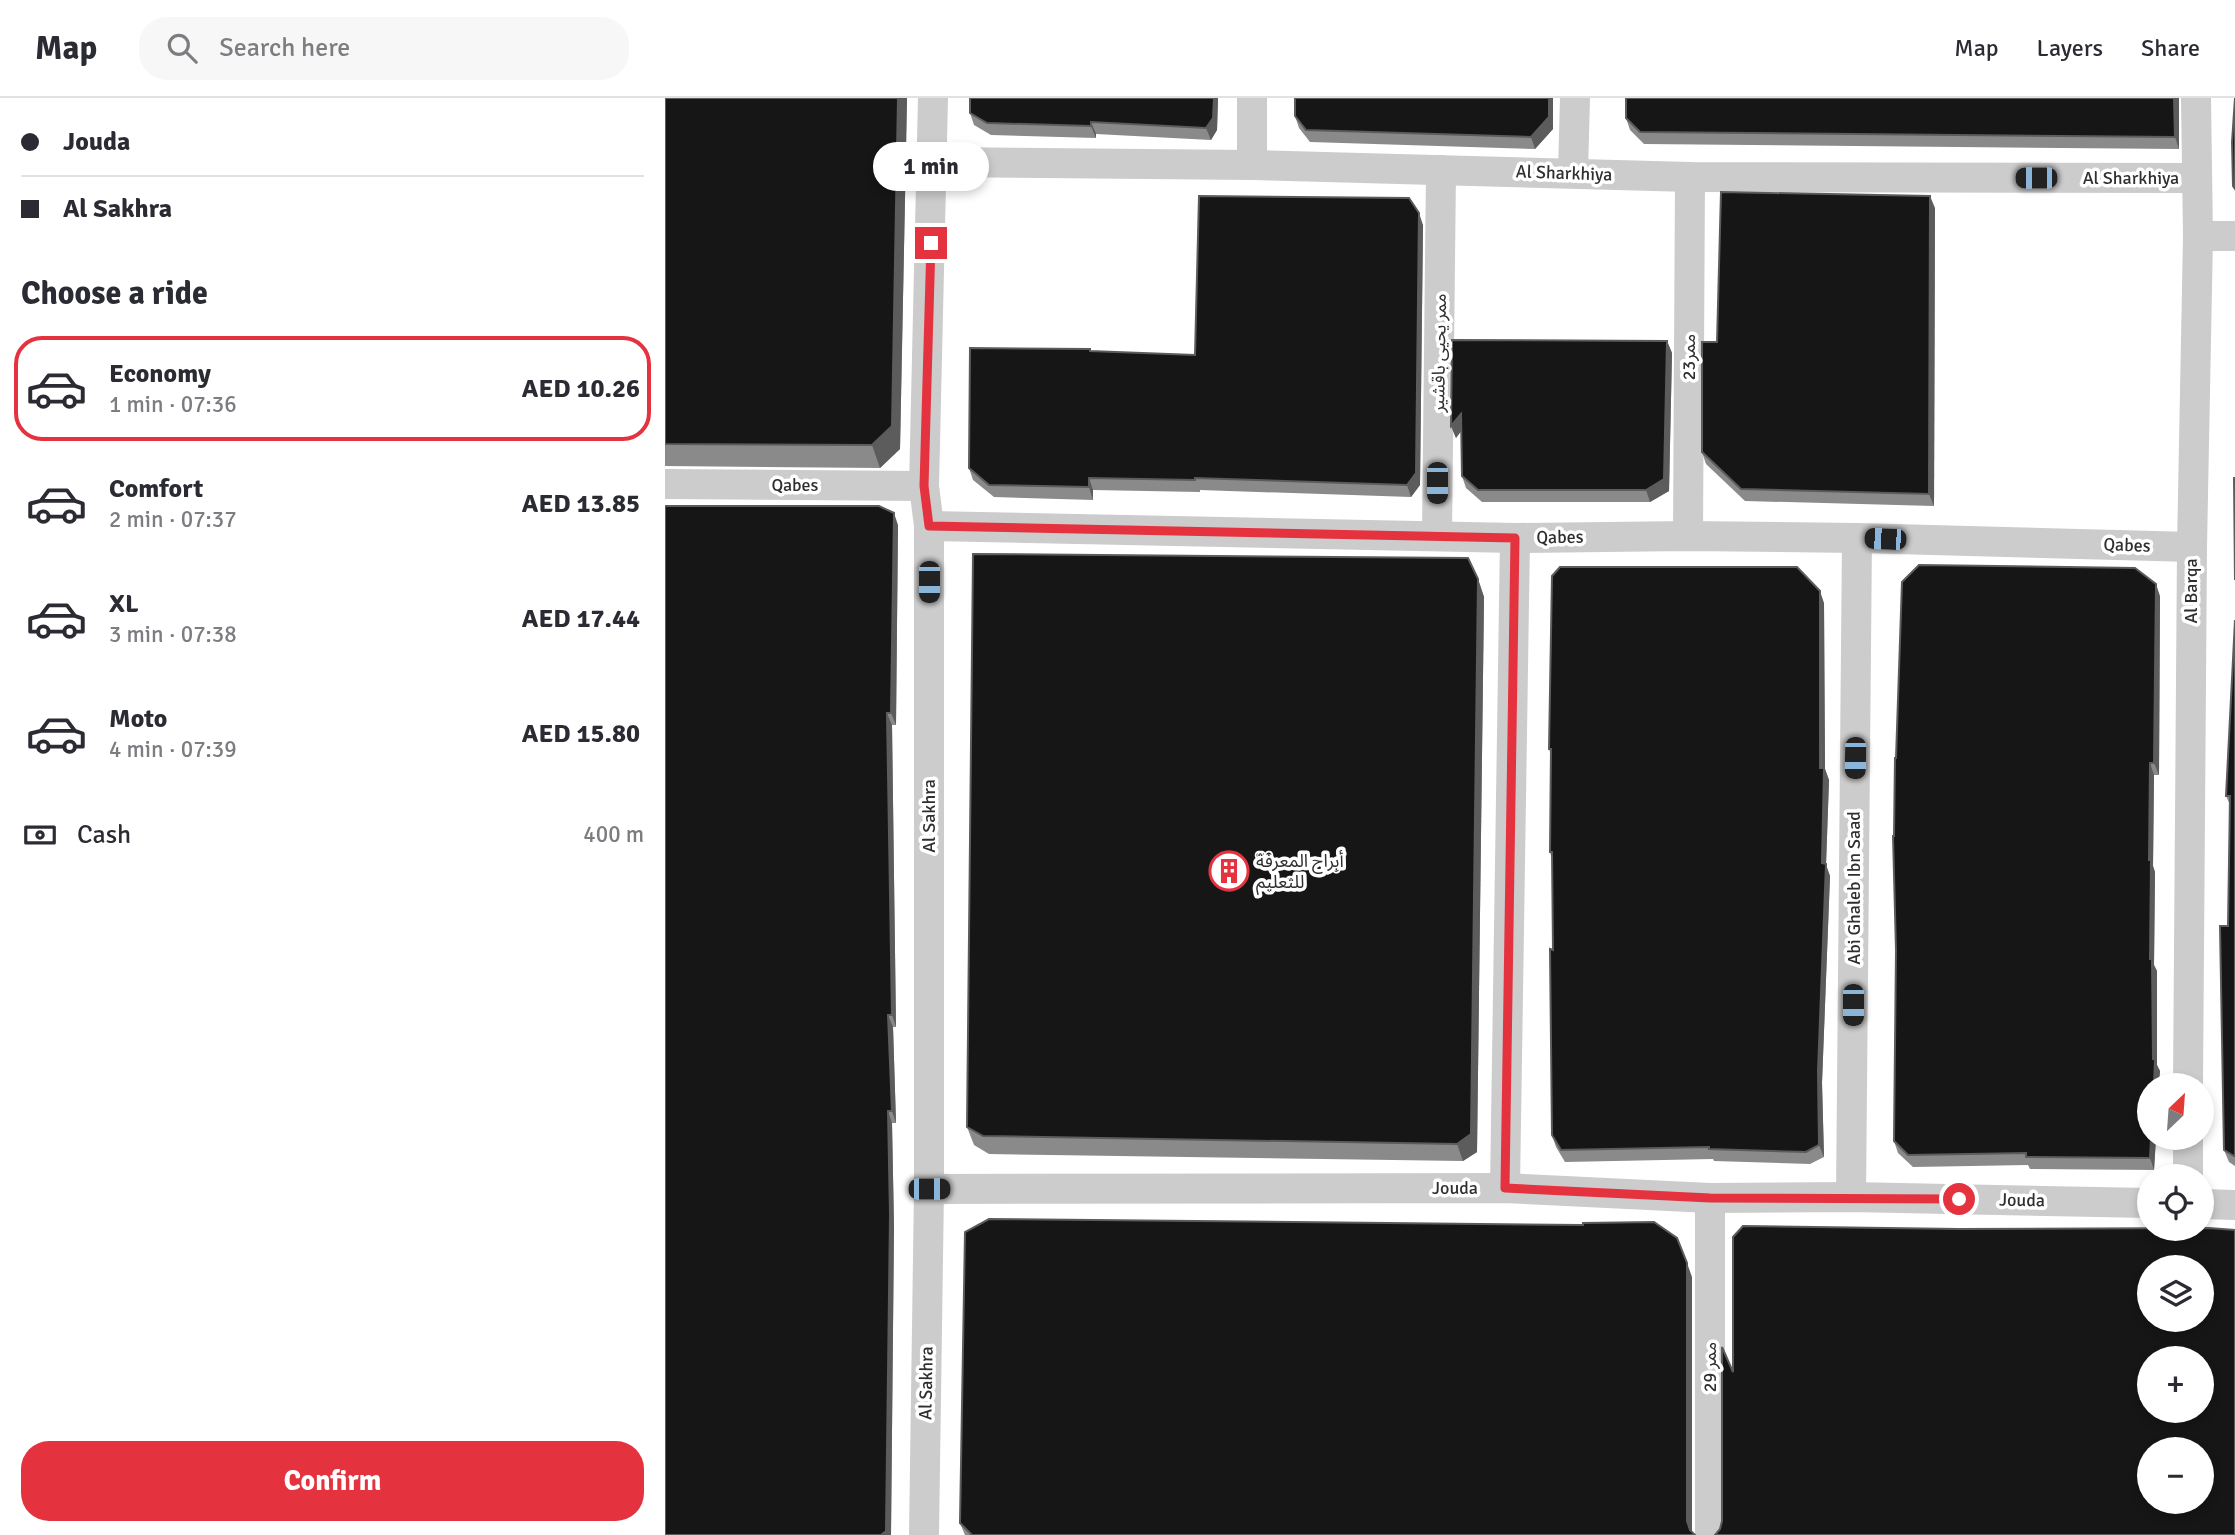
<!DOCTYPE html>
<html lang="en">
<head>
<meta charset="utf-8">
<style>
  body { margin:0; font-family:Signika,"Noto Sans Arabic",sans-serif; background:#f7f7f7; color:#2b2b33; height:100vh; display:flex; flex-direction:column; font-size:26px; white-space:nowrap }
  * { box-sizing:border-box; margin:0 }
  p { font-size:23px; color:#7c7c81 }
  .icon { flex:none; width:38px; height:38px; fill:none; stroke:currentColor; stroke-width:2; stroke-linecap:round; stroke-linejoin:round }
  .map { position:relative; flex:1; overflow:hidden }
  .panel { display:flex; flex-direction:column; background:#fff; width:665px }
  .panel>* { flex:none }
  .guide { display:grid; align-content:center; height:154px; padding:0 21px; background:#fff }
  .needle { width:46px; rotate:25deg }
  .fabs { position:absolute; left:1472px; top:975px; display:grid; gap:14px }
  .fabs a { display:grid; place-items:center; width:77px; height:77px; border-radius:50%; background:#fff; box-shadow:0 4px 10px #0003; font-size:35px }
  .end { position:absolute; width:32px; height:32px; margin:-16px; border:9px solid #e4333f; background:#fff; box-shadow:0 0 0 4px #fff }
  .from { border-radius:50% }
  .bubble { position:absolute; height:49px; border-radius:24px; background:#fff; box-shadow:0 4px 10px #0003; font-size:23px; font-weight:700; line-height:49px; text-align:center }
  .car { position:absolute; width:21px; height:42px; margin:-21px -10px; border-radius:9px; box-shadow:0 0 5px 2px #0007; background:linear-gradient(#222 24%,#8ab4d8 0 40%,#222 0 76%,#8ab4d8 0 86%,#222 0) }
  .guide b { display:flex; align-items:center; gap:24px; height:66px; font-size:26px }
  .guide b+b { border-top:2px solid #e1e1e2 }
  .guide i { width:18px; height:18px; background:#2b2b33 }
  ul { padding:0; list-style:none }
  li { display:flex; align-items:center; gap:21px; height:105px; margin:0 14px 10px; padding:0 7px; border:4px solid transparent; border-radius:28px }
  li div { flex:1 }
  li b { display:block; font-size:26px }
  li em { font-style:normal; font-weight:700 }
  li.current { border-color:#e4333f }
  li>.icon { width:63px; height:63px; stroke-width:1.5 }
  h2 { padding:0 21px; font-size:32px; line-height:84px }
  .pay { display:flex; align-items:center; gap:18px; height:77px; padding:0 21px; font-size:26px }
  .pay p { margin-inline-start:auto }
  .action { display:flex; gap:14px; margin-top:auto; padding:14px 21px }
  .action a { flex:1; height:80px; border-radius:28px; background:#e4333f; color:#fff; font-size:28px; font-weight:700; line-height:80px; text-align:center }
  header { display:flex; align-items:center; gap:42px; box-sizing:border-box; height:98px; padding:0 35px; background:#fff; border-bottom:2px solid #e1e1e2 }
  header strong { font-size:33px }
  nav { display:flex; gap:38px; margin-inline-start:auto; font-size:24px }
  .search { width:490px; height:63px; background:#f7f7f7; display:flex; align-items:center; gap:18px; box-sizing:border-box; padding:0 24px; border-radius:28px; color:#7c7c81; font-size:26px }
  main { display:flex; flex:1; min-height:0 }
  .map>svg:first-child { display:block }
</style>
</head>
<body>
<header>
<strong>Map</strong>
<div class="search"><svg class="icon" aria-label="search" viewBox="0 0 24 24"><circle cx="10" cy="10" r="6"/><path d="M15 15l6 6"/></svg>Search here</div>
<nav><a>Map</a><a>Layers</a><a>Share</a></nav>
</header>
<main>
<section class="panel">
<div class="guide">
<b><i class="from"></i>Jouda</b>
<b><i></i>Al Sakhra</b>
</div>
<h2>Choose a ride</h2>
<ul>
<li class="current"><svg class="icon" aria-label="car" viewBox="0 0 24 24"><path d="M5 17H2v-5l4-1 3-4h7l3 4 3 1v5h-3M9 17h6M6 11h13"/><circle cx="7" cy="17" r="2"/><circle cx="17" cy="17" r="2"/></svg><div><b>Economy</b><p>1 min · 07:36</p></div><em>AED 10.26</em></li>
<li><svg class="icon" aria-label="car" viewBox="0 0 24 24"><path d="M5 17H2v-5l4-1 3-4h7l3 4 3 1v5h-3M9 17h6M6 11h13"/><circle cx="7" cy="17" r="2"/><circle cx="17" cy="17" r="2"/></svg><div><b>Comfort</b><p>2 min · 07:37</p></div><em>AED 13.85</em></li>
<li><svg class="icon" aria-label="car" viewBox="0 0 24 24"><path d="M5 17H2v-5l4-1 3-4h7l3 4 3 1v5h-3M9 17h6M6 11h13"/><circle cx="7" cy="17" r="2"/><circle cx="17" cy="17" r="2"/></svg><div><b>XL</b><p>3 min · 07:38</p></div><em>AED 17.44</em></li>
<li><svg class="icon" aria-label="car" viewBox="0 0 24 24"><path d="M5 17H2v-5l4-1 3-4h7l3 4 3 1v5h-3M9 17h6M6 11h13"/><circle cx="7" cy="17" r="2"/><circle cx="17" cy="17" r="2"/></svg><div><b>Moto</b><p>4 min · 07:39</p></div><em>AED 15.80</em></li>
</ul>
<div class="pay"><svg class="icon" aria-label="cash" viewBox="0 0 24 24"><path d="M3 7h18v10H3z"/><circle cx="12" cy="12" r="2"/></svg>Cash<p>400 m</p></div>
<div class="action"><a>Confirm</a></div>
</section>
<div class="map">
<svg width="1570" height="1437" viewBox="0 0 1570 1437">
  <rect width="100%" height="100%" fill="#fff"/>
  <g fill="none" stroke-linecap="round" stroke-linejoin="round">
    <g stroke="#ccc" stroke-width="30">
      <polyline points="587,0 587,67"/>
      <polyline points="268,64 587,67 1025,79 1531,80"/>
      <polyline points="908,75 910,0"/>
      <polyline points="1533,138 1570,138"/>
      <polyline points="0,386 259,388"/>
      <polyline points="264,428 850,440 1023,438 1192,440 1527,449"/>
      <polyline points="772,437 776,72"/>
      <polyline points="1023,438 1025,79"/>
      <polyline points="1523,987 1527,449 1533,138 1531,0"/>
      <polyline points="1523,1078 1523,1040"/>
      <polyline points="840,1090 850,440"/>
      <polyline points="264,1091 840,1090 1045,1100 1186,1099 1484,1105"/>
      <polyline points="1186,1099 1192,440"/>
      <polyline points="1045,1100 1045,1437"/>
      <polyline points="1536,1106 1570,1107"/>
      <polyline points="259,1437 264,1091 264,428 259,388 268,0"/>
    </g>
  </g>
  <g fill="#8a8a8a">
    <polygon points="0,0 242,0 235,351 215,370 0,368"/>
    <polygon points="305,0 553,0 552,32 546,42 431,36 431,40 326,37 309,27 305,15"/>
    <polygon points="630,0 888,0 888,31 870,51 645,44 634,30 630,18"/>
    <polygon points="1514,0 1514,51 979,46 965,32 961,20"/>
    <polygon points="1270,110 1269,408 1080,403 1041,366 1037,354 1052,244"/>
    <polygon points="758,127 755,387 746,399 535,392 535,394 428,392 428,402 329,399 308,382 304,370 425,251 426,253 530,257"/>
    <polygon points="1002,243 1007,255 1004,393 985,404 817,404 801,390 797,378 796,333 791,340 786,328"/>
    <polygon points="233,427 231,627 227,627 231,929 228,929 231,1025 227,1025 229,1129 226,1437 0,1437"/>
    <polygon points="813,481 819,499 812,1054 798,1063 324,1056 309,1047 302,1029"/>
    <polygon points="1495,498 1494,677 1489,677 1488,768 1490,774 1489,867 1492,873 1492,967 1495,973 1484,1040 1491,1040 1489,1072 1365,1071 1363,1067 1248,1069 1233,1055 1229,1043 1231,852 1229,738 1231,660"/>
    <polygon points="1159,505 1160,671 1164,682 1161,767 1165,778 1157,985 1159,1059 1145,1066 1049,1063 1048,1061 900,1064 891,1049 887,1037 887,761 885,754 886,657 884,651"/>
    <polygon points="1570,522 1570,1068 1564,1064 1559,1052 1565,707 1561,698"/>
    <polygon points="1027,1179 1027,1434 1030,1437 300,1437 295,1425"/>
  </g>
  <g fill="#5c5c5c">
    <polygon points="233,0 242,0 235,351 215,370 207,347"/>
    <polygon points="549,0 553,0 552,32 546,42 541,30"/>
    <polygon points="884,0 888,0 888,31 870,51 866,39"/>
    <polygon points="1509,0 1514,0 1514,51 1510,39"/>
    <polygon points="426,24 431,36 431,40 426,28"/>
    <polygon points="1265,98 1270,110 1269,408 1264,396"/>
    <polygon points="754,115 758,127 755,387 746,399 742,387"/>
    <polygon points="1002,243 1007,255 1004,393 985,404 981,392"/>
    <polygon points="796,316 800,328 791,340 786,328"/>
    <polygon points="424,380 428,392 428,402 424,389"/>
    <polygon points="229,415 233,427 231,627 226,615"/>
    <polygon points="813,481 819,499 812,1054 798,1063 792,1046"/>
    <polygon points="1491,486 1495,498 1494,677 1489,665"/>
    <polygon points="1155,493 1159,505 1160,671 1164,682 1161,767 1165,778 1157,985 1159,1059 1154,1047 1153,973 1157,765"/>
    <polygon points="222,615 227,627 231,929 227,917"/>
    <polygon points="1485,665 1489,677 1488,768 1490,774 1489,867 1492,873 1492,967 1495,973 1494,987 1489,987 1485,861 1484,762"/>
    <polygon points="223,917 228,929 231,1025 227,1013"/>
    <polygon points="223,1013 227,1025 229,1129 226,1437 216,1437"/>
    <polygon points="1486,1040 1491,1040 1489,1072 1485,1060"/>
    <polygon points="1022,1165 1027,1179 1027,1437 1022,1423"/>
  </g>
  <g fill="#161616" stroke="#5c5c5c" stroke-width="2" fill-rule="evenodd">
    <polygon points="0,0 233,0 227,328 207,347 0,346"/>
    <polygon points="305,0 549,0 548,20 541,30 426,24 426,28 322,25 305,15"/>
    <polygon points="630,0 884,0 884,19 866,39 641,32 630,18"/>
    <polygon points="961,0 1509,0 1510,39 975,34 961,20"/>
    <polygon points="1570,0 1570,91 1568,88 1567,44"/>
    <polygon points="1056,94 1265,98 1264,396 1076,391 1037,354 1037,244 1052,244"/>
    <polygon points="534,98 744,100 754,115 751,375 742,387 530,380 530,382 424,380 424,389 324,387 304,370 305,250 425,251 425,253 530,257"/>
    <polygon points="787,242 1002,243 999,381 981,392 813,392 797,378 796,316 786,328"/>
    <polygon points="1569,380 1570,380 1570,482"/>
    <polygon points="0,408 214,408 229,415 226,615 222,615 227,917 223,917 227,1013 223,1013 225,1117 221,1433 216,1437 0,1437"/>
    <polygon points="308,456 803,460 813,481 806,1036 792,1046 318,1038 302,1029"/>
    <polygon points="1254,467 1470,470 1491,486 1489,665 1485,665 1484,762 1486,762 1485,861 1487,861 1488,961 1490,961 1489,987 1484,987 1484,1040 1486,1040 1485,1060 1361,1059 1361,1055 1243,1057 1229,1043 1231,852 1228,738 1229,738 1230,660 1231,660 1237,484"/>
    <polygon points="895,469 1132,469 1155,493 1155,670 1159,670 1157,765 1161,766 1153,973 1154,1047 1141,1054 1044,1051 1044,1049 896,1052 887,1037 885,851 888,852 887,754 885,754 886,651 884,651 887,478"/>
    <polygon points="1570,522 1570,1058 1569,1058 1559,1052 1555,828 1563,828 1565,698 1561,698"/>
    <polygon points="324,1121 918,1127 918,1125 989,1124 1012,1140 1022,1165 1022,1423 1025,1432 1030,1437 307,1437 295,1425 300,1134"/>
    <path d="M1078,1128L1294,1131L1544,1130L1570,1132V1437H1050L1055,1431L1057,1423V1249L1068,1274V1139ZM1484,1169H1536V1222H1484ZM1484,1260H1536V1312H1484ZM1484,1351H1536V1404H1484Z"/>
  </g>
  <g fill="none" stroke-linecap="round" stroke-linejoin="round">
    <polyline stroke="#e4333f" stroke-width="9" points="266,145 259,388 264,428 850,440 840,1090 1045,1100 1294,1101"/>
  </g>
  <defs>
    <g id="building-ring" transform="scale(2.0125)"><circle r="9.5" fill="#fff" stroke="#e4333f" stroke-width="1.5"/><path d="M-4-6H4V6H1V3H-1V6H-4ZM-2.5-4.3h1.7v1.8h-1.7ZM.8-4.3h1.7v1.8H.8ZM-2.5-1h1.7V.8h-1.7ZM.8-1h1.7V.8H.8Z" fill="#e4333f"/></g>
  </defs>
  <g fill-rule="evenodd">
    <use href="#building-ring" x="564" y="773"/>
  </g>
  <g text-anchor="middle" stroke-width="7" stroke-linejoin="round" paint-order="stroke">
    <g font-size="18" fill="#2f2f2f" stroke="#fff">
      <text transform="translate(899 75) rotate(2)" y="6">Al Sharkhiya</text>
      <text x="1466" y="86">Al Sharkhiya</text>
      <text transform="translate(774 255) rotate(-89)" y="6">ممر يحيى باقشير</text>
      <text transform="translate(1024 259) rotate(-90)" y="6">ممر23</text>
      <text x="130" y="393">Qabes</text>
      <text transform="translate(895 439) rotate(-1)" y="6">Qabes</text>
      <text transform="translate(1462 447) rotate(2)" y="6">Qabes</text>
      <text transform="translate(1526 493) rotate(-90)" y="6">Al Barqa</text>
      <text transform="translate(264 718) rotate(-90)" y="6">Al Sakhra</text>
      <text transform="translate(1189 790) rotate(-90)" y="6">Abi Ghaleb Ibn Saad</text>
      <text x="790" y="1096">Jouda</text>
      <text transform="translate(1357 1102) rotate(1)" y="6">Jouda</text>
      <text transform="translate(1045 1269) rotate(-90)" y="6">ممر 29</text>
      <text transform="translate(261 1285) rotate(-89)" y="6">Al Sakhra</text>
    </g>
    <g font-size="18" fill="#2f2f2f" stroke="#fff" text-anchor="start">
      <text x="591" y="769">أبراج المعرفة<tspan x="591" dy="21">للتعليم</tspan></text>
    </g>
  </g>
</svg>
<div class="fabs">
<a><svg class="needle" viewBox="-14 -14 28 28"><path d="M0-13l5 13h-10z" fill="#e53935"/><path d="M0 13l5-13h-10z" fill="#7c7c81"/></svg></a>
<a><svg class="icon" aria-label="locate" viewBox="0 0 24 24"><circle cx="12" cy="12" r="6"/><path d="M12 2v4M12 18v4M2 12h4M18 12h4"/></svg></a>
<a><svg class="icon" aria-label="layers" viewBox="0 0 24 24"><path d="M12 4l9 5-9 5-9-5zM3 14l9 5 9-5"/></svg></a>
<a>+</a>
<a>−</a>
</div>
<i class="end from" style="left:1294px;top:1101px"></i>
<i class="end" style="left:266px;top:145px"></i>
<div class="bubble" style="left:208px;top:44px;width:116px">1 min</div>
<i class="car" style="left:1371px;top:80px;rotate:270deg"></i>
<i class="car" style="left:772px;top:385px;rotate:180deg"></i>
<i class="car" style="left:1220px;top:441px;rotate:272deg"></i>
<i class="car" style="left:264px;top:484px;rotate:180deg"></i>
<i class="car" style="left:1190px;top:660px;rotate:181deg"></i>
<i class="car" style="left:1188px;top:907px;rotate:180deg"></i>
<i class="car" style="left:264px;top:1091px;rotate:90deg"></i>
</div>
</main>
</body>
</html>
